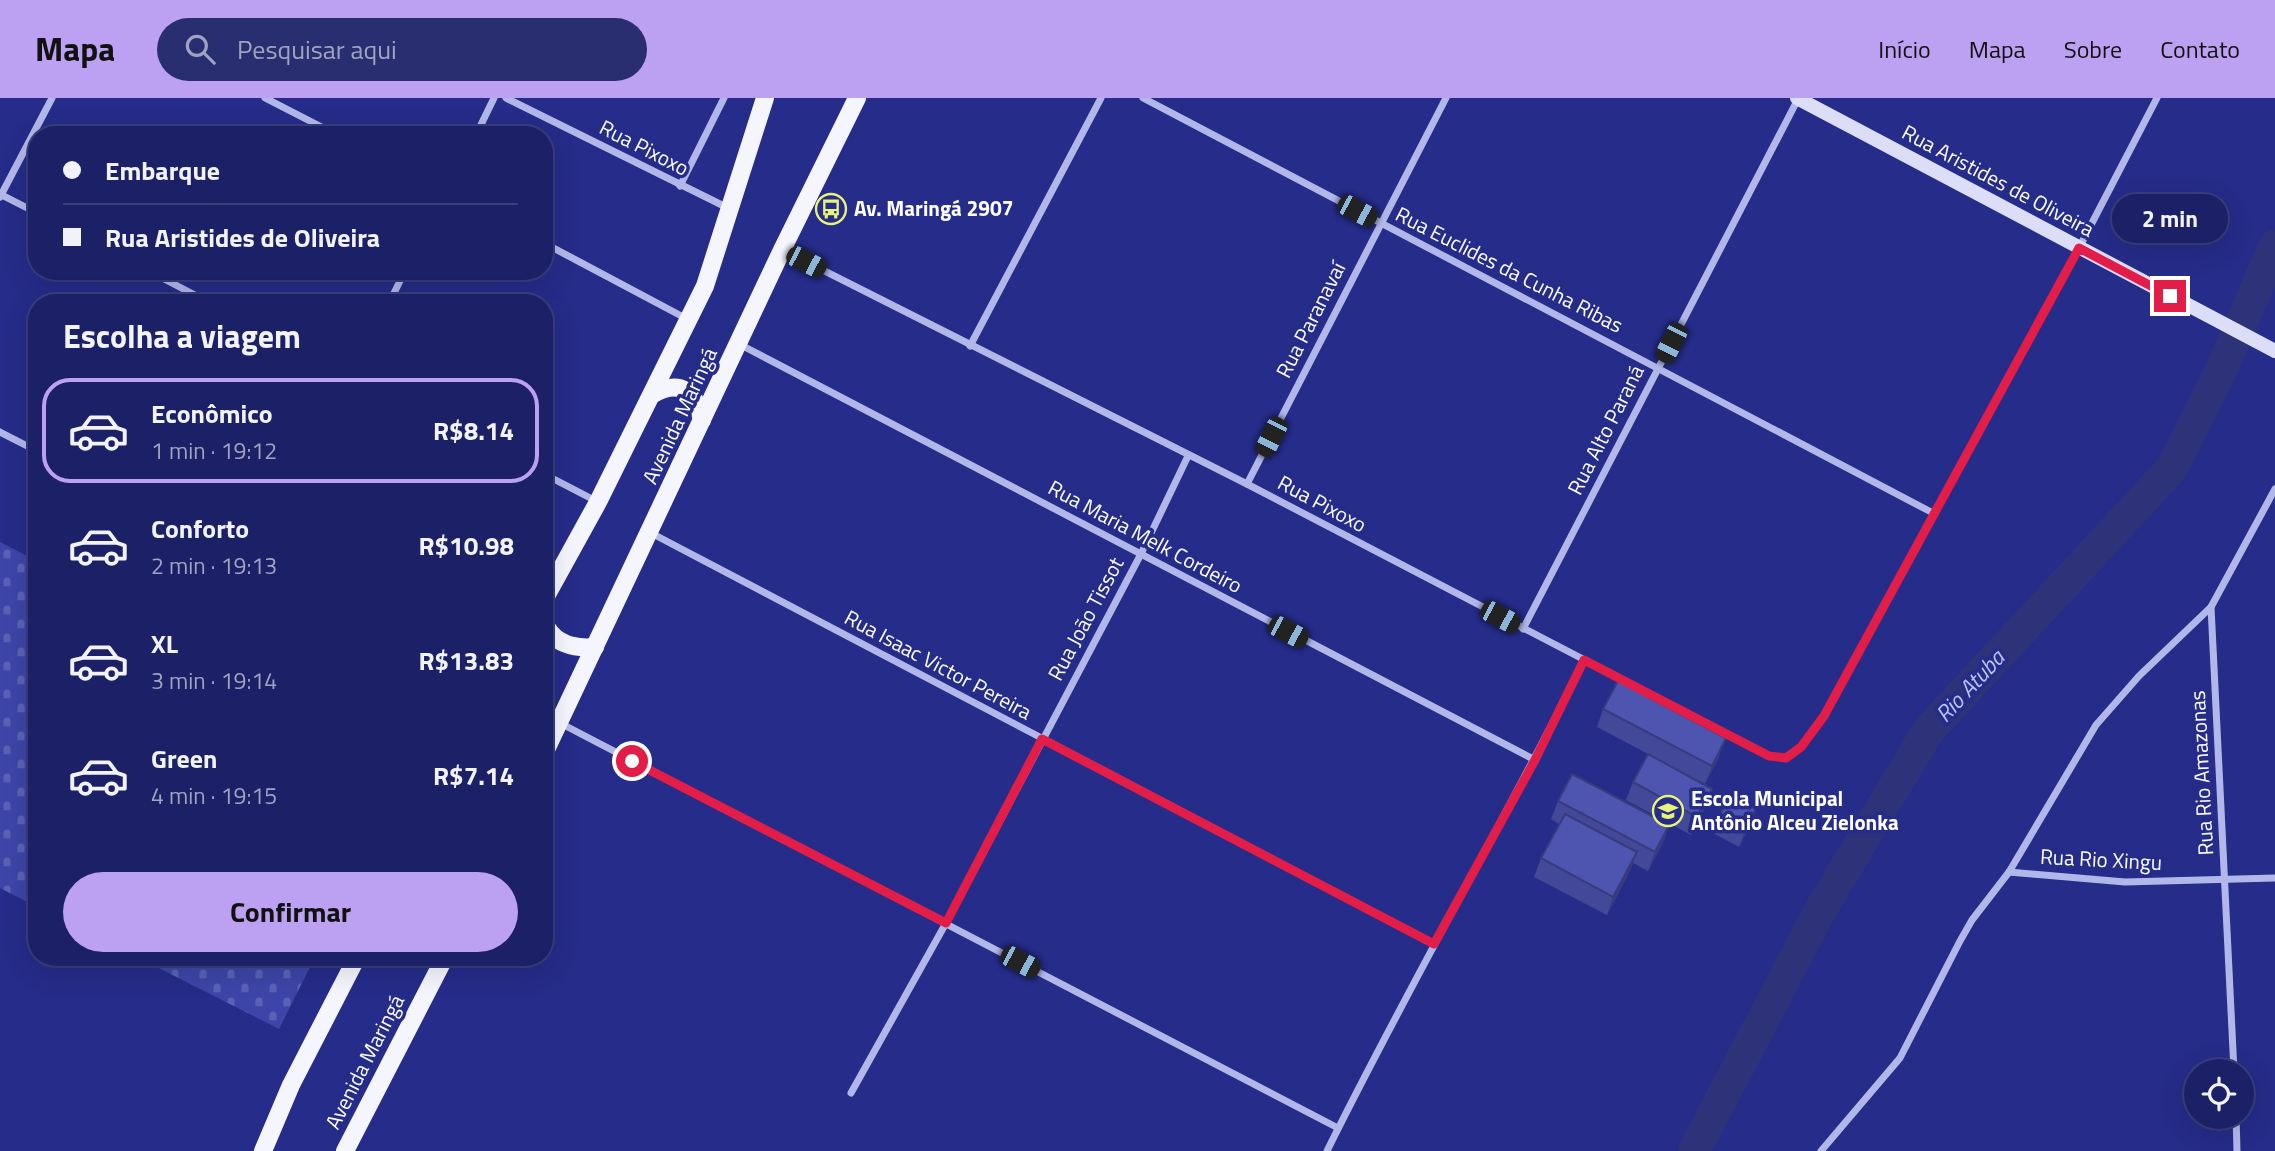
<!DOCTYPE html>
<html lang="pt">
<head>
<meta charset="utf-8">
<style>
  body { margin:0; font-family:"Titillium Web",sans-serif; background:#292e70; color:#f1f3f6; height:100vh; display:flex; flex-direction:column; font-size:26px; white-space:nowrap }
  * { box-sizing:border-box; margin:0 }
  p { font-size:23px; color:#a0a3c0 }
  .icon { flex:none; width:38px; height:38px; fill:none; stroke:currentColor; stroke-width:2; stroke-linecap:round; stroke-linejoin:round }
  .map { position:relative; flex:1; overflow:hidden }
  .side { position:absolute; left:28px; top:196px; width:525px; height:672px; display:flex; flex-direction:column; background:#1c2167; border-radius:28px; box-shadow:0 7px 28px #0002,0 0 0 2px #3a3e7b }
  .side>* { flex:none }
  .hud { position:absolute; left:28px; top:28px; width:525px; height:154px; border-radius:28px; box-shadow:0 7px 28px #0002,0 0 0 2px #3a3e7b; display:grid; align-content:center; height:154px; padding:0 35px; background:#1c2167 }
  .controls { position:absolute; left:2184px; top:961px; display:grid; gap:14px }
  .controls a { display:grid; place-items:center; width:70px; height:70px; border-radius:50%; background:#1c2167; box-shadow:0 7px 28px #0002,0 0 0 2px #3a3e7b; font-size:35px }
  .end { position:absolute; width:32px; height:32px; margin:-16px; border:9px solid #e11d48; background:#fff; box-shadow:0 0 0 4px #fff }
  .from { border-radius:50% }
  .bubble { position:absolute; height:49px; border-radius:24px; background:#1c2167; box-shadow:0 7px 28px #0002,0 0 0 2px #3a3e7b; font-size:23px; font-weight:700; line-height:49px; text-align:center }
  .car { position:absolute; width:21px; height:42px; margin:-21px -10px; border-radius:9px; box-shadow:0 0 5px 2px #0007; background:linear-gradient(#222 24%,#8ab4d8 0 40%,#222 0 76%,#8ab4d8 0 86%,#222 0) }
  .hud b { display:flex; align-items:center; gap:24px; height:66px; font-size:26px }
  .hud b+b { border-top:2px solid #3a3e7b }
  .hud i { width:18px; height:18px; background:#f1f3f6 }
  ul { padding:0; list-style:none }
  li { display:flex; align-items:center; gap:21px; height:105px; margin:0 14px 10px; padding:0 21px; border:4px solid transparent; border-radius:28px }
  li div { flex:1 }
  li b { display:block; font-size:26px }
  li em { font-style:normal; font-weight:700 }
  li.selected { border-color:#bca0f2 }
  li>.icon { width:63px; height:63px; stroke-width:1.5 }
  h2 { padding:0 35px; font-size:32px; line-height:84px }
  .primary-button { display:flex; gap:14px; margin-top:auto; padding:14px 35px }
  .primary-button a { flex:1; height:80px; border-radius:42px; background:#bca0f2; color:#111; font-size:28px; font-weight:700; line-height:80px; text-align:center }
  header { display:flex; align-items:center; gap:42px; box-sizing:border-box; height:98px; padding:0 35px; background:#bca0f2; color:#111 }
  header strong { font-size:33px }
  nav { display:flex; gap:38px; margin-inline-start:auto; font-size:24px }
  .search { width:490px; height:63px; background:#292e70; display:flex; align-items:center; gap:18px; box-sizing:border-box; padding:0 24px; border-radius:38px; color:#a0a3c0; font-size:26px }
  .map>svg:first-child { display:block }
</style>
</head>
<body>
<header>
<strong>Mapa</strong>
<div class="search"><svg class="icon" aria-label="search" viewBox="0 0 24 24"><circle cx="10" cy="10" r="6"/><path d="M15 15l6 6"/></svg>Pesquisar aqui</div>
<nav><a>Início</a><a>Mapa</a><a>Sobre</a><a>Contato</a></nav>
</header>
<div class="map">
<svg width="2275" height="1053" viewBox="0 0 2275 1053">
  <defs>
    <pattern id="cemetery-stones" width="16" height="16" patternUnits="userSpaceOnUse" patternTransform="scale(1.75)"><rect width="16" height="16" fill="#3d46a8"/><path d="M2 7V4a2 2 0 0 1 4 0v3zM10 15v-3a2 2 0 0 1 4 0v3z" fill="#5a62b5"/></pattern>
  </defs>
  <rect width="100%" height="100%" fill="#252c89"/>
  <g fill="url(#cemetery-stones)">
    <polygon points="0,444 37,463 37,809 0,790"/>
    <polygon points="137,859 315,859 279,931"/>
  </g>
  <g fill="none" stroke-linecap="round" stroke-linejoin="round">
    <polyline stroke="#2e3379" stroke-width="33" points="1694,1053 1821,811 1928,633 2172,370 2221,272 2275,148"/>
    <g stroke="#b2b7e9" stroke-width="7">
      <polyline points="265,0 337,37"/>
      <polyline points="506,0 730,111"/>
      <polyline points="1143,0 1933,415"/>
      <polyline points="476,37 494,0"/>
      <polyline points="680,88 724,0"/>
      <polyline points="0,96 37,115"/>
      <polyline points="0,99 52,0"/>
      <polyline points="544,145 689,222"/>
      <polyline points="783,152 1247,386 1769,658 1786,660 1801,649 1824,618 2079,150 2157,0"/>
      <polyline points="149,173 210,205"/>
      <polyline points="389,205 405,173"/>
      <polyline points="739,246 1535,662"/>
      <polyline points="970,248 1101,0"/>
      <polyline points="0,334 37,353"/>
      <polyline points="544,376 598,404"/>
      <polyline points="1247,386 1446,0"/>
      <polyline points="651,435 1434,846"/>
      <polyline points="1523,531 1798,1"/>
      <polyline points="560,625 1338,1030"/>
      <polyline points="2009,774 2125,784 2275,780"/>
      <polyline points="2234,973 2211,509 2275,391"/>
      <polyline points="851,995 946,825 1141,456 1188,358"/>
      <polyline points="2236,1018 2237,1053"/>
      <path d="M1327,1053C1409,887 1502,728 1584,563"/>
      <polyline points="1821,1053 1900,960 1960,843 1972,822 2009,774 2096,627 2139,578 2211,509"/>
    </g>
    <polyline stroke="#dcdef8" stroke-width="14" points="1797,0 2275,253"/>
    <g stroke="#f5f5fe" stroke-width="18">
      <path d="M653,296C681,281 695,293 702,322"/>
      <polyline points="544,502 598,404 705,188 765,0"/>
      <path d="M544,524C553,546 574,551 595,549"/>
      <polyline points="544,656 782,152 857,0"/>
      <polyline points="263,1053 291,987 357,859"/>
      <polyline points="345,1053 445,859"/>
    </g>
  </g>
  <g fill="#434998">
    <polygon points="1603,611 1719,659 1705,686 1597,629"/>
    <polygon points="1633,684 1712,691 1705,710 1691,737 1626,702"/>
    <polygon points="1558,703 1669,727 1663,745 1648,773 1633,765 1630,773 1607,817 1534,779 1541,760 1559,726 1551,721"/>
    <polygon points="1758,706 1752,724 1739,749 1713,735 1720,717"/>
  </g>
  <g fill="#373c7c">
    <polygon points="1726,640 1719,659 1705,686 1712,668"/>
    <polygon points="1712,691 1705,710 1691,737 1697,719"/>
    <polygon points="1758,706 1752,724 1739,749 1746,730"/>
    <polygon points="1669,727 1663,745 1648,773 1655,754"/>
    <polygon points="1637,754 1630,773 1607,817 1613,799"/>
  </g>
  <g fill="#4e55b1" stroke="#373c7c" stroke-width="2">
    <polygon points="1618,583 1726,640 1712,668 1603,611"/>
    <polygon points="1648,656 1712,691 1697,719 1633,684"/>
    <polygon points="1572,676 1669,727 1655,754 1558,703"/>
    <polygon points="1732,692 1758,706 1746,730 1720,717"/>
    <polygon points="1565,716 1637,754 1613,799 1541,760"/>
  </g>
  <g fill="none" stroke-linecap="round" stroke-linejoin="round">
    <polyline stroke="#e11d48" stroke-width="9" points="632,663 946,825 1042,641 1434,846 1535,662 1584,562 1769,658 1786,660 1801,649 1824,618 2079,150 2170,198"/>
  </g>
  <defs>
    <g id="bus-ring" transform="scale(1.575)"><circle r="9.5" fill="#252c89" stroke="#e9f376" stroke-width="1.5"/><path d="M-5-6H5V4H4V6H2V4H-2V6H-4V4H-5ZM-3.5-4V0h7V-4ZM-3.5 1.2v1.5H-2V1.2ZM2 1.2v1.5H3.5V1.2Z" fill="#e9f376"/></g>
    <g id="school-ring" transform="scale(1.575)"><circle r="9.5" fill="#252c89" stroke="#e9f376" stroke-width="1.5"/><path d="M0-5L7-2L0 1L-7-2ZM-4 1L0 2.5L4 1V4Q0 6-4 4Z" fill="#e9f376"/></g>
  </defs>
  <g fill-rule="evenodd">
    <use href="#bus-ring" x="831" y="111"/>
    <use href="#school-ring" x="1668" y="713"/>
  </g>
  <g text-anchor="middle" stroke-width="7" stroke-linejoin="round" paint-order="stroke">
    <g font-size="21" fill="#fff" stroke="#252c89">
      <text transform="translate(644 50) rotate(27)" y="7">Rua Pixoxo</text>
      <text transform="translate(1998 83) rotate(28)" y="7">Rua Aristides de Oliveira</text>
      <text transform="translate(1509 172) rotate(27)" y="7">Rua Euclides da Cunha Ribas</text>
      <text transform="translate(1311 222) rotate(-63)" y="7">Rua Paranavaí</text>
      <text transform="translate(680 318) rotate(-65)" y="7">Avenida Maringá</text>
      <text transform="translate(1606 332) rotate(-63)" y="7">Rua Alto Paraná</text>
      <text transform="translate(1322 406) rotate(28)" y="7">Rua Pixoxo</text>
      <text transform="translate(1145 439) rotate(28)" y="7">Rua Maria Melk Cordeiro</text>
      <text transform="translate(1086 521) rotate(-62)" y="7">Rua João Tissot</text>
      <text transform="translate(938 567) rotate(28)" y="7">Rua Isaac Victor Pereira</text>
      <text transform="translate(2202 675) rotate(-93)" y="7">Rua Rio Amazonas</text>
      <text transform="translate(2101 762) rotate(3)" y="7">Rua Rio Xingu</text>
      <text transform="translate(365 964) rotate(-63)" y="7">Avenida Maringá</text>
    </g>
    <g font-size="21" font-weight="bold" fill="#fff" stroke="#252c89" text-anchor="start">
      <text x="854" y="118">Av. Maringá 2907</text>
      <text x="1691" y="708">Escola Municipal<tspan x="1691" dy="24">Antônio Alceu Zielonka</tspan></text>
    </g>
    <g font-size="23" font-style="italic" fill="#bec2f1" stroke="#252c89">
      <text transform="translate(1970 588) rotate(-47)" y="8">Rio Atuba</text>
    </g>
  </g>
</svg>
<div class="controls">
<a><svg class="icon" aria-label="locate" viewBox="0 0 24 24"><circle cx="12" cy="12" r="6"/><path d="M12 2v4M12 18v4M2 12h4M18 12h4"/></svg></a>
</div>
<i class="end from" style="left:632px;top:663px"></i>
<i class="end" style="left:2170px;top:198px"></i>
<div class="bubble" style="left:2112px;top:96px;width:116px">2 min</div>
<i class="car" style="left:1357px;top:113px;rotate:118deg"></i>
<i class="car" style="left:806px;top:164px;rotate:117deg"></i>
<i class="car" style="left:1671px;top:245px;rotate:207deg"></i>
<i class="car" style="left:1271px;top:339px;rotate:207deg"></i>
<i class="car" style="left:1500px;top:519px;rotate:118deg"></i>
<i class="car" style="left:1288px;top:534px;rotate:118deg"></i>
<i class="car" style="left:1020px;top:864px;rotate:118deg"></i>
<div class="hud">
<b><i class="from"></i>Embarque</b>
<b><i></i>Rua Aristides de Oliveira</b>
</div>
<section class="side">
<h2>Escolha a viagem</h2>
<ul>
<li class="selected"><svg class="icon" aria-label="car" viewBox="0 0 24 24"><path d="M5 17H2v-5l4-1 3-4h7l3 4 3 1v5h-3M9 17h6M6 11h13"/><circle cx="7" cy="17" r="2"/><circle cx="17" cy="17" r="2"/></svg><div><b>Econômico</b><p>1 min · 19:12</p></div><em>R$8.14</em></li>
<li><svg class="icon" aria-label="car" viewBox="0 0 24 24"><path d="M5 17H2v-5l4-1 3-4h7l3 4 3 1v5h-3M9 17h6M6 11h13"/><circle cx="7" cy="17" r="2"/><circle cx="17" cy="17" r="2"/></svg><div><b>Conforto</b><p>2 min · 19:13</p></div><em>R$10.98</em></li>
<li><svg class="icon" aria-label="car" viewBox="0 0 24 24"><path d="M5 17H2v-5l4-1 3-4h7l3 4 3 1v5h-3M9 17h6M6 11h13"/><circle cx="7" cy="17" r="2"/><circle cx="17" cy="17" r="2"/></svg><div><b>XL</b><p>3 min · 19:14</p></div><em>R$13.83</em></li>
<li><svg class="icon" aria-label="car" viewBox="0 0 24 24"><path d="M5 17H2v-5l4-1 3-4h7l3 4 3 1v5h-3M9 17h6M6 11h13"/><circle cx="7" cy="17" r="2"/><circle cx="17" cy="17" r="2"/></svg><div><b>Green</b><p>4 min · 19:15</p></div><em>R$7.14</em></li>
</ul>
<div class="primary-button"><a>Confirmar</a></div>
</section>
</div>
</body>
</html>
